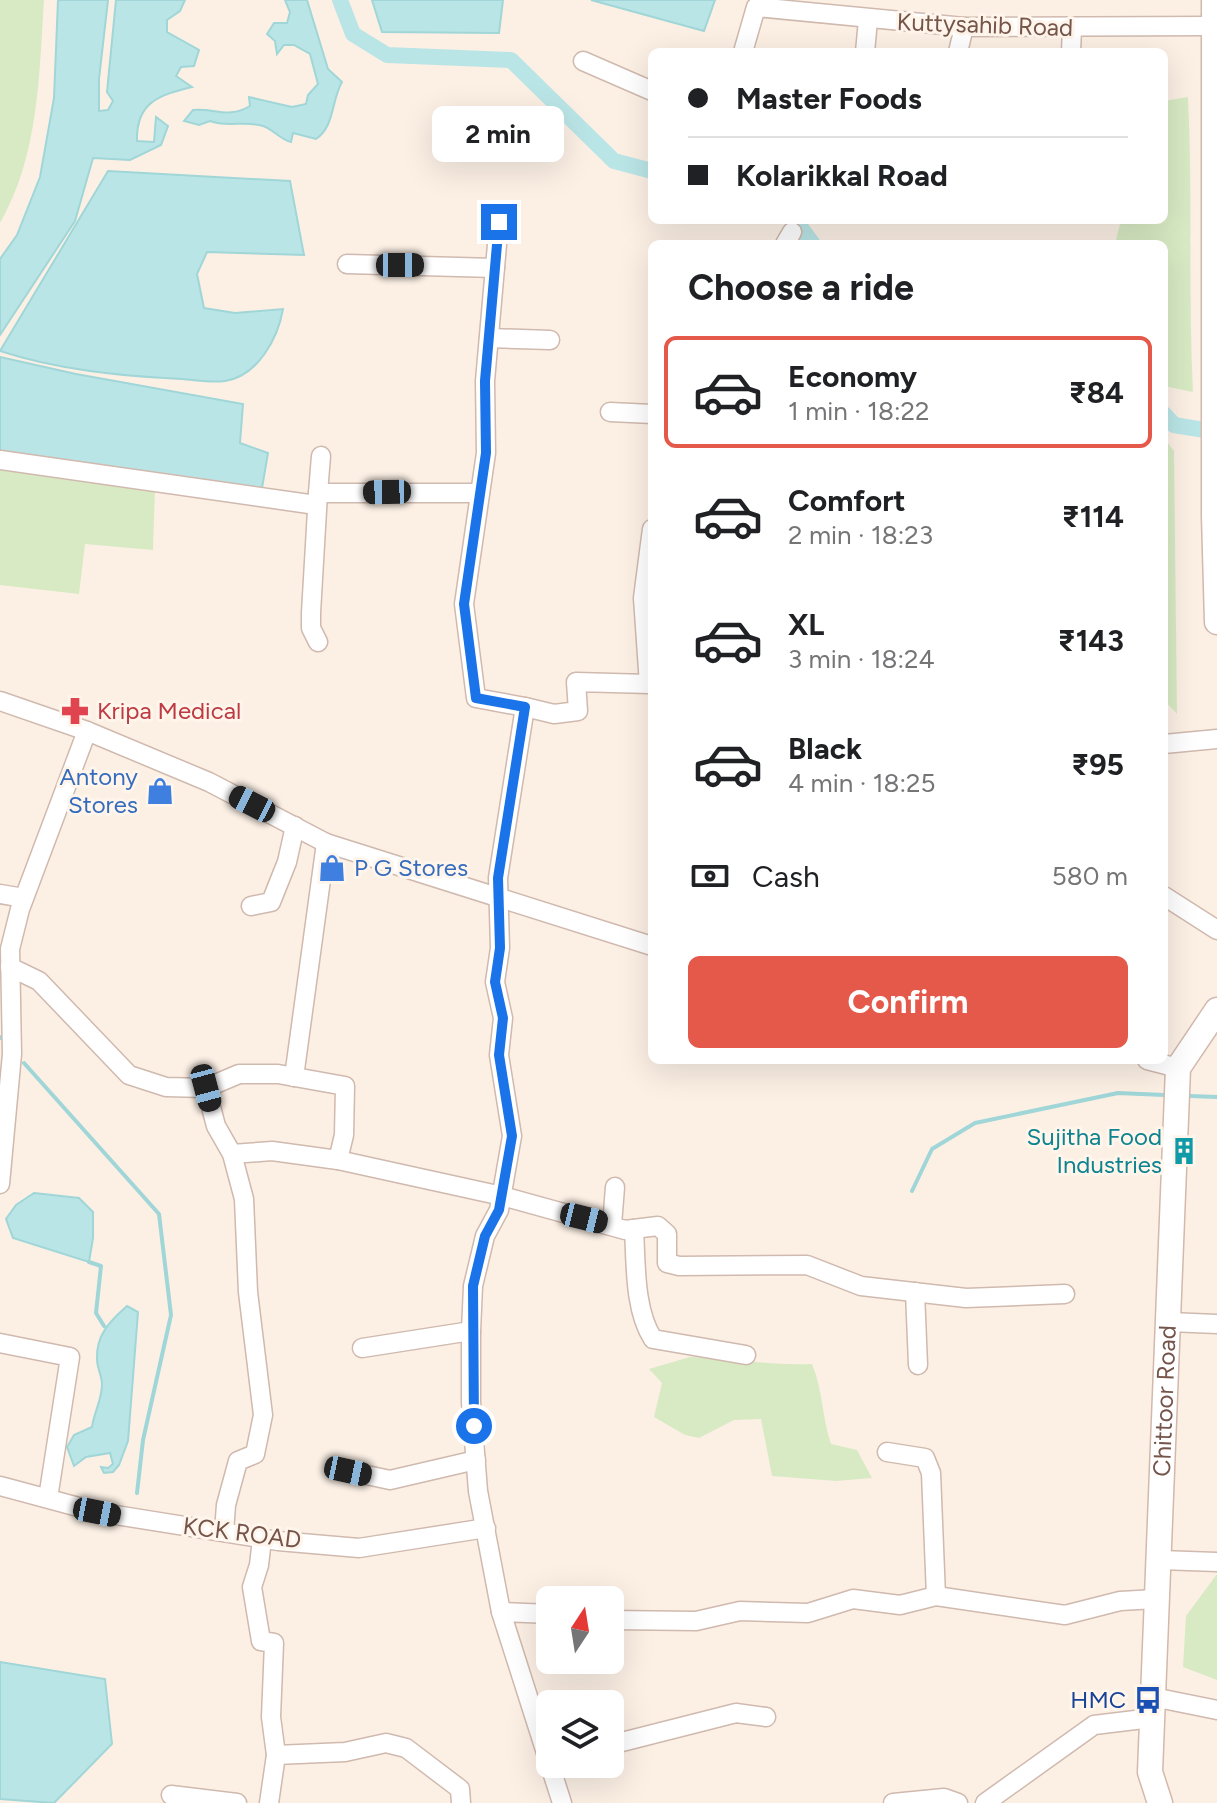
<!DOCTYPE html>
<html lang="en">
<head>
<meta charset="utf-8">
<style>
  body { margin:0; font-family:Figtree,sans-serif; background:#f2f2f2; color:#202124; height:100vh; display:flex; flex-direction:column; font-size:30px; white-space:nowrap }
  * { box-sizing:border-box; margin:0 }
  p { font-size:26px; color:#757577 }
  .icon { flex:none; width:44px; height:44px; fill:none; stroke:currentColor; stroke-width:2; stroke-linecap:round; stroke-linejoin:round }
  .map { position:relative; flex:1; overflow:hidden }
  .drawer { position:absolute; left:648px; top:240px; width:520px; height:824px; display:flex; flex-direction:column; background:#fff; border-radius:12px; box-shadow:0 8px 32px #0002 }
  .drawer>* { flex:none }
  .hud { position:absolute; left:648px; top:48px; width:520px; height:176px; border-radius:12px; box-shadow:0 8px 32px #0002; display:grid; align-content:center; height:176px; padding:0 40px; background:#fff }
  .needle { width:52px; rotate:12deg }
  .buttons { position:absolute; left:536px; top:1586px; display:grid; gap:16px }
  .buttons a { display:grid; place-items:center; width:88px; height:88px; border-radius:12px; background:#fff; box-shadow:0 8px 32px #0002; font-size:40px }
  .end { position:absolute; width:36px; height:36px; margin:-18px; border:10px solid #1a73e8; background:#fff; box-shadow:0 0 0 4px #fff }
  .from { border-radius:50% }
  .bubble { position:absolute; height:56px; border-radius:12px; background:#fff; box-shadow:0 8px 32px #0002; font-size:26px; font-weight:700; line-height:56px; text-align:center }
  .car { position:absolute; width:24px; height:48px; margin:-24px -12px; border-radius:10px; box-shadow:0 0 6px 2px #0007; background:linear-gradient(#222 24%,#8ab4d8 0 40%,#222 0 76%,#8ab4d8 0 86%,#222 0) }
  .hud b { display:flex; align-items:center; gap:28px; height:76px; font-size:30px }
  .hud b+b { border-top:2px solid #e0e0e0 }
  .hud i { width:20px; height:20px; background:#202124 }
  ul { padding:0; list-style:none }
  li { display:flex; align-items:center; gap:24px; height:112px; margin:0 16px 12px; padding:0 24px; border:4px solid transparent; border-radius:12px }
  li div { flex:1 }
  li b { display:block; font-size:30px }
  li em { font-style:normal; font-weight:700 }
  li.current { border-color:#e5594b }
  li>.icon { width:72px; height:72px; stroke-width:1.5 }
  h2 { padding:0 40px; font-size:36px; line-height:96px }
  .pay { display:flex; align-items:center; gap:20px; height:88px; padding:0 40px; font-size:30px }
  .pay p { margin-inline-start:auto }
  .primary-button { display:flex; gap:16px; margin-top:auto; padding:16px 40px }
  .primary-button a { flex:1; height:92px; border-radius:12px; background:#e5594b; color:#fff; font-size:32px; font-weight:700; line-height:92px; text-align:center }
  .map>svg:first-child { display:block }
</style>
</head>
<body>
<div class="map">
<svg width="1217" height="1803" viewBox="0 0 1217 1803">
  <rect width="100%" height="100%" fill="#fcf0e5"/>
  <g fill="#d8eac4">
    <path d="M0,0H44C39,76 39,155 0,223Z"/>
    <path d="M1188,97C1193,196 1188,294 1193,392L1164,386V244H1115L1121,220H1164V101Z"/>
    <polygon points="1164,438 1174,451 1177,714 1164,700"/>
    <polygon points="0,466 155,486 153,550 85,544 79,594 0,585"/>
    <path d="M690,1357C732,1358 771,1366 812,1364C823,1391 822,1417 831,1444L857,1450L872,1478L836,1481L772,1476L761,1419L734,1420L699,1438L685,1435L654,1417L662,1383L649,1369Z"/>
    <polygon points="1217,1574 1217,1680 1183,1667 1186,1616"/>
  </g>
  <g fill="#bae5e6" stroke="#a0d6d7" stroke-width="2">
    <path d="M58,0H108L99,79V111L108,110L113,101L107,92L116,0H185L180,11L167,20V32L199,50L194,66L181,67L176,76L192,87C159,95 136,102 137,141L154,142L156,117L168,126L161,145L130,160L93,158L75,221L0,335V259L17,235L40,177L54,98Z"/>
    <path d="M285,0H307L328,69L342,82C331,101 335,126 316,139L293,133L291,142C279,139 273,129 263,126C246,120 227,128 210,121L199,125L184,121L193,110C216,108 228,119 250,106L249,97L292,107L306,104L308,95L318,84L310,54L294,45H284L277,54L275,41L267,34L274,23H287L290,12Z"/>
    <polygon points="372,0 503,0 499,33 382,32"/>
    <polygon points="591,0 715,0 704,31"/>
    <path d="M108,171L290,181L304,255L207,252L197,274L204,308L235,313L283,309C278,338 258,376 225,381C212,383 196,380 182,379C122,376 57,370 0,351Z"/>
    <polygon points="0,357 76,374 243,404 240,443 268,453 261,494 0,456"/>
    <polygon points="34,1193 79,1198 93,1212 93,1238 89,1262 13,1238 6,1219 16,1205"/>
    <path d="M127,1306L138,1312L128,1441L119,1465L113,1472L104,1473L101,1467L108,1468L113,1464L110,1453L86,1457L74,1466L67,1447L74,1435L92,1427C94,1412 102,1400 102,1384C102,1376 97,1368 97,1359C96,1335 110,1321 127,1306Z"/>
    <polygon points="0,1662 105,1679 112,1744 54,1803 0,1799"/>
  </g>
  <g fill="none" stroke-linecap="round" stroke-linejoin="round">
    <g stroke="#a0d6d7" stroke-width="4">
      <polyline points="0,1037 1,1038"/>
      <polyline points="24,1063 159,1214 171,1315 143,1440 137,1493"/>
      <polyline points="1190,1096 1217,1097"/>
      <polyline points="912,1191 932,1149 975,1123 1118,1093 1164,1095"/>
      <polyline points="89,1262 101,1266 96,1313 104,1326"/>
    </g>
    <g stroke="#bae5e6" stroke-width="16">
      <polyline points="340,0 353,34 387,55 511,60 614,161 652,171"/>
      <polyline points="795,220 813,244"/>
      <polyline points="1164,414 1174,425 1217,432"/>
    </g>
    <g stroke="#d0b9ae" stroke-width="21">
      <g id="minor">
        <polyline points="743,52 756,7 964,27 1215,26"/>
        <polyline points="865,52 868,20"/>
        <polyline points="958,52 964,27"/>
        <polyline points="1071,52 1072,29"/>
        <polyline points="583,61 652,91"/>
        <polyline points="499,222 485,381 486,453 464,604 476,698 525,707 498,878 500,948 495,982 503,1018 499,1055 512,1136 499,1210 485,1236 473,1286 471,1331 471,1402 478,1491 501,1612"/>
        <polyline points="785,244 792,232"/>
        <polyline points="347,264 495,268"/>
        <polyline points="489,338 550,340"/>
        <polyline points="610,412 652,414"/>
        <polyline points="0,460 316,505"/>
        <polyline points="318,493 321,456"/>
        <polyline points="318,642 311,628 311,613 318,493 480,493"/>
        <polyline points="0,701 87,731 209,782 326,843 652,946"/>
        <polyline points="525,707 554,714 578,711 576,682 649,684 643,598 652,529"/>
        <polyline points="1164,744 1217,739"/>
        <polyline points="0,894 24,898"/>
        <polyline points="1164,896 1217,930"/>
        <polyline points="251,906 271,902 287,862 295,826"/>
        <polyline points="10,967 39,981 129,1075 166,1087 206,1088 216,1126 232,1154 244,1199 248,1292 263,1415 255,1454 238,1461 226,1505 224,1532"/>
        <polyline points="1147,1060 1178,1068"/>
        <polyline points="294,1077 326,843"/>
        <polyline points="206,1088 239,1074 278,1074 345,1086 344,1135 338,1160 272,1151 232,1154"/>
        <polyline points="338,1160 502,1196 625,1230 658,1226 667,1234 667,1263 679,1266 807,1265 861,1286 966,1298 1065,1294"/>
        <polyline points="0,1184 12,1054 10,949 20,909 87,731"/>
        <polyline points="612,1225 615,1187"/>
        <path d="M634,1229C636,1263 634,1310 653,1339L746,1355"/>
        <polyline points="915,1292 918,1365"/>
        <polyline points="1169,1322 1217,1324"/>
        <polyline points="0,1343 70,1357 48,1498"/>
        <polyline points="362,1348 471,1331"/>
        <polyline points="887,1452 925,1458 931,1473 936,1596"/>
        <polyline points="348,1471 390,1480 476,1460"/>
        <polyline points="0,1486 97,1512 278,1541 359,1548 486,1528"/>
        <polyline points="262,1539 259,1565 252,1587 261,1641 274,1643 271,1717 276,1755 269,1803"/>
        <polyline points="1160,1560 1217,1562"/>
        <polyline points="550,1614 501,1612 562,1803"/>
        <polyline points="610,1620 696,1621 740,1611 808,1613 853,1599 900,1605 936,1596 1065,1615 1120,1601 1156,1599"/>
        <polyline points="1153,1697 1217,1710"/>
        <polyline points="610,1745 736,1713 766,1717"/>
        <polyline points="276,1755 345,1752 386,1743 406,1748 460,1789 461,1803"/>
        <polyline points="171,1795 237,1803"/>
        <polyline points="893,1803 944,1798 958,1803"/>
        <polyline points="985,1803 1094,1725 1152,1718"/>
      </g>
    </g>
    <g stroke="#d3b8ac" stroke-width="27">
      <g id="secondary">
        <polyline points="1214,0 1214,516 1217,622"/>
        <path id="s1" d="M1160,1803L1150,1772L1178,1068L1217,1010"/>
      </g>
    </g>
    <use href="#minor" stroke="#fff" stroke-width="18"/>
    <use href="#secondary" stroke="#fff" stroke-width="24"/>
  </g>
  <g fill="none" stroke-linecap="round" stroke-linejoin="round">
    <polyline stroke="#1a73e8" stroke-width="10" points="474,1426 473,1286 485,1236 499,1210 512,1136 499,1055 503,1018 495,982 500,948 498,878 525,707 476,698 464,604 486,453 485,381 499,222"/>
  </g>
  <defs>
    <g id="pharmacy-bare" transform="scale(2.16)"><path d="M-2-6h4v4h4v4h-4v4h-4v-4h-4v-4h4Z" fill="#e0444e" stroke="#fff5eb" stroke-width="2.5" paint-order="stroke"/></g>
    <g id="shop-bare" transform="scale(2.16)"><path d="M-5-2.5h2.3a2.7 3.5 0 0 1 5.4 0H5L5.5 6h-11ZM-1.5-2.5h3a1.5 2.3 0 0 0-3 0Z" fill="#3f7fe0" stroke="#fff5eb" stroke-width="2.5" paint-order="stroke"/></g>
    <g id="building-bare" transform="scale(2.16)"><path d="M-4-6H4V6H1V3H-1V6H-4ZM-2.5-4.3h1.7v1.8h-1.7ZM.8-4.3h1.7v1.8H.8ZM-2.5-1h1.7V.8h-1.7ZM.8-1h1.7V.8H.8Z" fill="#0f9aa8" stroke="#fff5eb" stroke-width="2.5" paint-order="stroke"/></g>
    <g id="bus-bare" transform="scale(2.16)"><path d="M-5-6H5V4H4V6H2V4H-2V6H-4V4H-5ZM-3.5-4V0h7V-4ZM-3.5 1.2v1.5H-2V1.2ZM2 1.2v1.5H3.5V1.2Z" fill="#1a4fb4" stroke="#fff5eb" stroke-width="2.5" paint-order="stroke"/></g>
  </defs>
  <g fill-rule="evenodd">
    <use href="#pharmacy-bare" x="75" y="711"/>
    <use href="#shop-bare" x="160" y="791"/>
    <use href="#shop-bare" x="332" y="868"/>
    <use href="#building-bare" x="1184" y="1151"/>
    <use href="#bus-bare" x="1148" y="1700"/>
  </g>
  <g text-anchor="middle" stroke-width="6" stroke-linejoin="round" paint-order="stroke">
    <g font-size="24" fill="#75544a" stroke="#fff5eb">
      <text transform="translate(985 25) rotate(2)" y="8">Kuttysahib Road</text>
      <text dy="8" stroke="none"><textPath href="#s1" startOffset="404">Chittoor Road</textPath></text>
      <text transform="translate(242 1533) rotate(7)" y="8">KCK ROAD</text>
    </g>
    <g font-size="24" fill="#be3a42" stroke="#fff5eb" text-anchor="start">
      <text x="97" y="719">Kripa Medical</text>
    </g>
    <g font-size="24" fill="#366cbe" stroke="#fff5eb" text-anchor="end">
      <text x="138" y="785">Antony<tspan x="138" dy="28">Stores</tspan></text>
      <text x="354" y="876" text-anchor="start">P G Stores</text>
    </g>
    <g font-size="24" fill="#0d838f" stroke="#fff5eb" text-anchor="end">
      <text x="1162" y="1145">Sujitha Food<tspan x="1162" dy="28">Industries</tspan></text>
    </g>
    <g font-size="24" fill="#164399" stroke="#fff5eb" text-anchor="end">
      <text x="1126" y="1708">HMC</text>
    </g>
  </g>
</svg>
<div class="buttons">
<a><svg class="needle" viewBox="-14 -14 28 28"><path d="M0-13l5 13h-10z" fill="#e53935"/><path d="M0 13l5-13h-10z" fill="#757577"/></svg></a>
<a><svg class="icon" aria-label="layers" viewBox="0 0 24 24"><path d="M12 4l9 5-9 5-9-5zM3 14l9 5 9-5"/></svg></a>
</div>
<i class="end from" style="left:474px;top:1426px"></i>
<i class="end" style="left:499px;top:222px"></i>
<div class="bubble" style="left:432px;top:106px;width:132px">2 min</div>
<i class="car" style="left:400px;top:265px;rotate:90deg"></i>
<i class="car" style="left:387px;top:492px;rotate:269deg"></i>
<i class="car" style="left:252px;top:804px;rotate:297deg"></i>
<i class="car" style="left:206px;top:1088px;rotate:165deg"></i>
<i class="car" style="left:584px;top:1218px;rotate:104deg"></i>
<i class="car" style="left:348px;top:1471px;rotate:102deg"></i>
<i class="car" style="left:97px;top:1512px;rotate:101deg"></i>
<div class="hud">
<b><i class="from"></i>Master Foods</b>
<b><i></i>Kolarikkal Road</b>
</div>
<section class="drawer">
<h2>Choose a ride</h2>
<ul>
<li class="current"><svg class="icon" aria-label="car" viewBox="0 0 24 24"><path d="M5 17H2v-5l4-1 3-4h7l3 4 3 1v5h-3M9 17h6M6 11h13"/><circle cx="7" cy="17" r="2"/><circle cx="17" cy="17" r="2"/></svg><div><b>Economy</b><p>1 min · 18:22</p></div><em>₹84</em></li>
<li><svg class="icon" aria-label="car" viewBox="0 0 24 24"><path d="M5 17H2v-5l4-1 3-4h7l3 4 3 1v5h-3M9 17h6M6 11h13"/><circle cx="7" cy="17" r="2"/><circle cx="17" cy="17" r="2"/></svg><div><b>Comfort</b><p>2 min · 18:23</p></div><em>₹114</em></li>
<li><svg class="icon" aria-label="car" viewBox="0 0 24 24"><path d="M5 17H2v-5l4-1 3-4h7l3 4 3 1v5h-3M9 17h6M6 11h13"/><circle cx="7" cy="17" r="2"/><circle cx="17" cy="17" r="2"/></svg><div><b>XL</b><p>3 min · 18:24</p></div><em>₹143</em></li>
<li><svg class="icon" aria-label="car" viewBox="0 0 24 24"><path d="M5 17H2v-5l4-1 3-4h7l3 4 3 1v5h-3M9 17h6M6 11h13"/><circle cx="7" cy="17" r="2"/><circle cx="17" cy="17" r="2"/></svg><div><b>Black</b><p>4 min · 18:25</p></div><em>₹95</em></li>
</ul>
<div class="pay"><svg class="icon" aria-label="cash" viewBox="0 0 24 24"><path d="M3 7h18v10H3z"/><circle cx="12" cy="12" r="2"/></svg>Cash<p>580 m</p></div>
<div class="primary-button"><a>Confirm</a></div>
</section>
</div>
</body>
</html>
